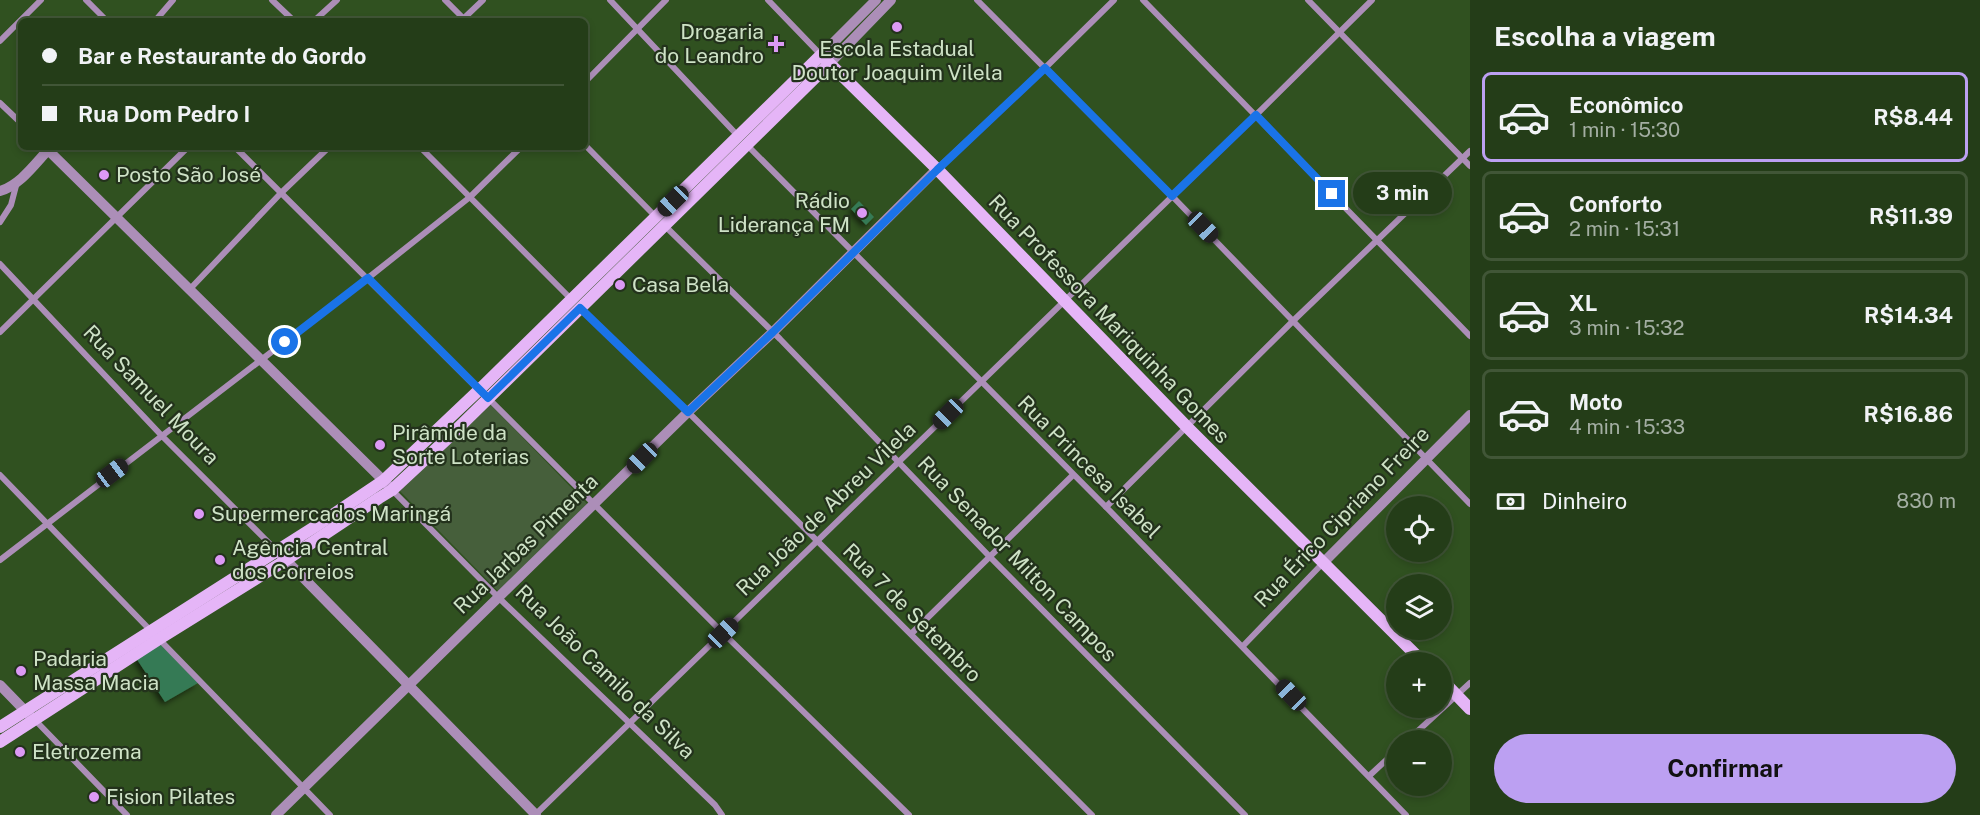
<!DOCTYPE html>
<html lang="pt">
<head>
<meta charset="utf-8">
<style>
  body { margin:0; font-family:"Public Sans",sans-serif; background:#2c4421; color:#f1f3f6; height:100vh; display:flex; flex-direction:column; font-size:22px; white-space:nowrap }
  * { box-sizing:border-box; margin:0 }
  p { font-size:20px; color:#a3aea2 }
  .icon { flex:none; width:33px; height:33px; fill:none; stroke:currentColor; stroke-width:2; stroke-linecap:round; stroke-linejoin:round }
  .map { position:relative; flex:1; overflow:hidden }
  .side { display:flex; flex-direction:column; background:#243d18; width:510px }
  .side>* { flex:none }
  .top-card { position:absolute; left:18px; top:18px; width:570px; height:132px; border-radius:9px; box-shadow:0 3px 9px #0003,0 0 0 2px #415637; display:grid; align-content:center; height:132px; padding:0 24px; background:#243d18 }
  .fabs { position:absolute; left:1386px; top:496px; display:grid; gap:12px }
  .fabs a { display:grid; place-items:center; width:66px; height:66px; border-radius:50%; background:#243d18; box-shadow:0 3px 9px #0003,0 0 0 2px #415637; font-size:30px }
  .end { position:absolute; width:27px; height:27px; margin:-14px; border:8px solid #1a73e8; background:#fff; box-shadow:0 0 0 3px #fff }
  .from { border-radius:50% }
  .bubble { position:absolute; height:42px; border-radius:21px; background:#243d18; box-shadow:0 3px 9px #0003,0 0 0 2px #415637; font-size:20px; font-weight:700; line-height:42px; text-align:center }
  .car { position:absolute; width:18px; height:36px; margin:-18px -9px; border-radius:8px; box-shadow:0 0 4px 2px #0007; background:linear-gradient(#222 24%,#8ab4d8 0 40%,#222 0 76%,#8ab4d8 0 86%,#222 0) }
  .top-card b { display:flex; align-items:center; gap:21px; height:57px; font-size:22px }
  .top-card b+b { border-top:2px solid #415637 }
  .top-card i { width:15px; height:15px; background:#f1f3f6 }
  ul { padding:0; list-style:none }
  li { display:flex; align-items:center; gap:18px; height:90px; margin:0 12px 9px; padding:0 12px; border:3px solid #415637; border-radius:9px }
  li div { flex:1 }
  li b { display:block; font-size:22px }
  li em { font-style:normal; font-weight:700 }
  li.active { border-color:#bca0f2 }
  li>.icon { width:54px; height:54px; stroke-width:1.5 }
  h2 { padding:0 24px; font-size:27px; line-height:72px }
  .pay { display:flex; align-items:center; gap:15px; height:66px; padding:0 24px; font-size:22px }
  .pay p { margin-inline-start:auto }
  .primary-button { display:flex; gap:12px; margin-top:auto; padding:12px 24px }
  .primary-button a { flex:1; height:69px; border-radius:36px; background:#bca0f2; color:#111; font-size:24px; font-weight:700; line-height:69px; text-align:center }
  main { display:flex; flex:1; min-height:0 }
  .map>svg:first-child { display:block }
</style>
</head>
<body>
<main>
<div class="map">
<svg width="1470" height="815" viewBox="0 0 1470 815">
  <defs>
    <filter id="shadow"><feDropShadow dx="-3" dy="3" stdDeviation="3" flood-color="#0009"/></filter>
  </defs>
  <rect width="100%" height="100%" fill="#305120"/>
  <polygon fill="#465f3b" points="488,402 590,507 499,592 397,488"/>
  <g fill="#367a54" filter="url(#shadow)">
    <polygon points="859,201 874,217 866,225 851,209"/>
    <polygon points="160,644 198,683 165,702 136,658"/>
  </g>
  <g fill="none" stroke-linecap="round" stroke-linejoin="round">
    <g stroke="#ac8eb8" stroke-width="6">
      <polyline points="86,0 107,21"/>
      <polyline points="272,0 294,21"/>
      <polyline points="445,0 466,21"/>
      <polyline points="610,0 739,137"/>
      <polyline points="768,0 821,55"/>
      <polyline points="977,0 1172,196 1470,504"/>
      <polyline points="1143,0 1470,336"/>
      <polyline points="1308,0 1470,166"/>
      <polyline points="155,21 173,0"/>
      <polyline points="314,21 337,0"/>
      <polyline points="461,21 483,0"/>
      <polyline points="0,41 41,0"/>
      <polyline points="585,82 666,0"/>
      <polyline points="0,103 21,123"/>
      <polyline points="746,144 1106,507 1406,815"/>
      <polyline points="585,145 656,217"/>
      <polyline points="235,147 479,390"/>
      <polyline points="420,147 572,300"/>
      <polyline points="937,169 1045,68 1114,0"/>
      <polyline points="0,222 11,205 17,182"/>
      <polyline points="663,224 780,339 990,557 1245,815"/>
      <polyline points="0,264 162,436 277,551"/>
      <polyline points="190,289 281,193 329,147"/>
      <polyline points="579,307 688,412 1092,815"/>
      <polyline points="0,332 188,147"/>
      <polyline points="487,397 723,633 909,815"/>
      <polyline points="0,475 152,632"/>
      <polyline points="392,490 499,598 715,805 722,815"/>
      <polyline points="1106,507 1294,320 1470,151"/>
      <polyline points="0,560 368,278 470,197 521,147"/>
      <polyline points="911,634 1073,475"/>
      <polyline points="159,639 330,815"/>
      <polyline points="1243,646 1323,563"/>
      <polyline points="35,720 127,815"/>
      <polyline points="1407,741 1470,683"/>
      <polyline points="1369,776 1396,751"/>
      <polyline points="535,815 1256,115 1372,0"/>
    </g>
    <g stroke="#ac8eb8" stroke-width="10">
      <polyline points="821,55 876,0"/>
      <polyline points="829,64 891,0"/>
      <path d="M0,191C20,185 34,165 48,150L389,486"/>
      <polyline points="280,554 536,815"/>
      <polyline points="1323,563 1470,415"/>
      <polyline points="0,685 31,717"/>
      <polyline points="276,815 688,412 773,332 937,169"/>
    </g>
    <g stroke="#e5b5f7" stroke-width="12">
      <polyline points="1442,680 1470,709"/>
      <polyline points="0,727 316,526 383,481 479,390 821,55 937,169 1187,427 1424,663"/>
      <polyline points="0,742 159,639 286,560 379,498 392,490 450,436 829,64"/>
    </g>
  </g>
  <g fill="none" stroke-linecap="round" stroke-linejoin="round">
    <polyline stroke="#1a73e8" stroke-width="8" points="285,342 368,278 488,398 580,308 688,412 773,332 937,170 1045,68 1172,196 1256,115 1332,194"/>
  </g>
  <g fill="#dc99f5" stroke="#23321c" stroke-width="2">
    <circle cx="897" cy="27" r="6"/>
    <path d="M773 35h6v6h6v6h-6v6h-6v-6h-6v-6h6z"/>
    <circle cx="104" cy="175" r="6"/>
    <circle cx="862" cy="213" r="6"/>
    <circle cx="620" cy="285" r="6"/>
    <circle cx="380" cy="445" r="6"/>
    <circle cx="199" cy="514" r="6"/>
    <circle cx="220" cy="560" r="6"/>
    <circle cx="21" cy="671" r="6"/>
    <circle cx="20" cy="752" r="6"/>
    <circle cx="94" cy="797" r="6"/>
  </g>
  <g text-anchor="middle" stroke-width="4.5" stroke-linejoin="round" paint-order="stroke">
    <g font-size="21" fill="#cee2c6" stroke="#23321c" text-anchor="start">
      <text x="764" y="39" text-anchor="end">Drogaria<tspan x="764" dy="24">do Leandro</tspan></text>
      <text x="897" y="56" text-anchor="middle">Escola Estadual<tspan x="897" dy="24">Doutor Joaquim Vilela</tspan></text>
      <text x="116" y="182">Posto São José</text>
      <text x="850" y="208" text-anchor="end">Rádio<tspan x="850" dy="24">Liderança FM</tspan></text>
      <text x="632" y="292">Casa Bela</text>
      <text x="392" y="440">Pirâmide da<tspan x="392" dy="24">Sorte Loterias</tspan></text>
      <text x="211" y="521">Supermercados Maringá</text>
      <text x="232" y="555">Agência Central<tspan x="232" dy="24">dos Correios</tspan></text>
      <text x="33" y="666">Padaria<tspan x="33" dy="24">Massa Macia</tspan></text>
      <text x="32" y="759">Eletrozema</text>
      <text x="106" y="804">Fision Pilates</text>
    </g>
    <g font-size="21" fill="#cee2c6" stroke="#23321c">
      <text transform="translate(1109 319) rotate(46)" y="7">Rua Professora Mariquinha Gomes</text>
      <text transform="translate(151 395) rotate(46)" y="7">Rua Samuel Moura</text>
      <text transform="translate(1089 467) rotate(45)" y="7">Rua Princesa Isabel</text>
      <text transform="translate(826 509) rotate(-44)" y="7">Rua João de Abreu Vilela</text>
      <text transform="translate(1342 517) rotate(-46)" y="7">Rua Érico Cipriano Freire</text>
      <text transform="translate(526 544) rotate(-44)" y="7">Rua Jarbas Pimenta</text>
      <text transform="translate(1017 559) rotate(46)" y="7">Rua Senador Milton Campos</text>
      <text transform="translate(912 613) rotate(45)" y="7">Rua 7 de Setembro</text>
      <text transform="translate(605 672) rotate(44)" y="7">Rua João Camilo da Silva</text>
    </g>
  </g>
</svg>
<div class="fabs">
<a><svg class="icon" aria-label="locate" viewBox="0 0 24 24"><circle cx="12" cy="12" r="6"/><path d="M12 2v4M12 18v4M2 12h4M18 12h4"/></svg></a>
<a><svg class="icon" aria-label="layers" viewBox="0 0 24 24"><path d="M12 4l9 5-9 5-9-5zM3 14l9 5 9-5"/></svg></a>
<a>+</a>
<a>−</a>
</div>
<i class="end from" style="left:285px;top:342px"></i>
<i class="end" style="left:1332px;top:194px"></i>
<div class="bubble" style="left:1353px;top:172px;width:99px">3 min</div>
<i class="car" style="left:673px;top:201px;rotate:226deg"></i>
<i class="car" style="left:1203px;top:227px;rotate:136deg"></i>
<i class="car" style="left:948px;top:414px;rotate:225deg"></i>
<i class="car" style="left:642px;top:458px;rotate:225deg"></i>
<i class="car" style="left:112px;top:473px;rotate:53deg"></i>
<i class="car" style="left:723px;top:633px;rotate:46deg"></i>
<i class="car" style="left:1291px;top:695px;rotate:316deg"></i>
<div class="top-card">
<b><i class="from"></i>Bar e Restaurante do Gordo</b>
<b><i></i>Rua Dom Pedro I</b>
</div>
</div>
<section class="side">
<h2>Escolha a viagem</h2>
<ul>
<li class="active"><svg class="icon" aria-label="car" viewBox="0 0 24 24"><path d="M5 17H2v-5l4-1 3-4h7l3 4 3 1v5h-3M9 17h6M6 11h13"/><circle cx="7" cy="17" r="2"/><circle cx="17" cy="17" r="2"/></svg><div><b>Econômico</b><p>1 min · 15:30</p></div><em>R$8.44</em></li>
<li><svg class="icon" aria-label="car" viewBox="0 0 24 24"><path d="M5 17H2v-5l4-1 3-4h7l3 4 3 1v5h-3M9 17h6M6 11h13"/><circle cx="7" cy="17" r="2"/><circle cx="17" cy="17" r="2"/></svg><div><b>Conforto</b><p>2 min · 15:31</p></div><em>R$11.39</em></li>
<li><svg class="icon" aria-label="car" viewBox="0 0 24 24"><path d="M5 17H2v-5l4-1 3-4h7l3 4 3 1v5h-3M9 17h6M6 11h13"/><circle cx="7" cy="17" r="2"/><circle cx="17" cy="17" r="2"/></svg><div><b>XL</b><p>3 min · 15:32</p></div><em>R$14.34</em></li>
<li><svg class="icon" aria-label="car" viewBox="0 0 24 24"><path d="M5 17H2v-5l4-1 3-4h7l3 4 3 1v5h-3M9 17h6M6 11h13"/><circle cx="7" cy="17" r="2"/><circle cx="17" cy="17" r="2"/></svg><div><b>Moto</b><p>4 min · 15:33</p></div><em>R$16.86</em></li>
</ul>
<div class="pay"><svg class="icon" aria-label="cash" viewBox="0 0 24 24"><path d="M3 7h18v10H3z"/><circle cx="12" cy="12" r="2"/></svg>Dinheiro<p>830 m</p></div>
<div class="primary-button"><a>Confirmar</a></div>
</section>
</main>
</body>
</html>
